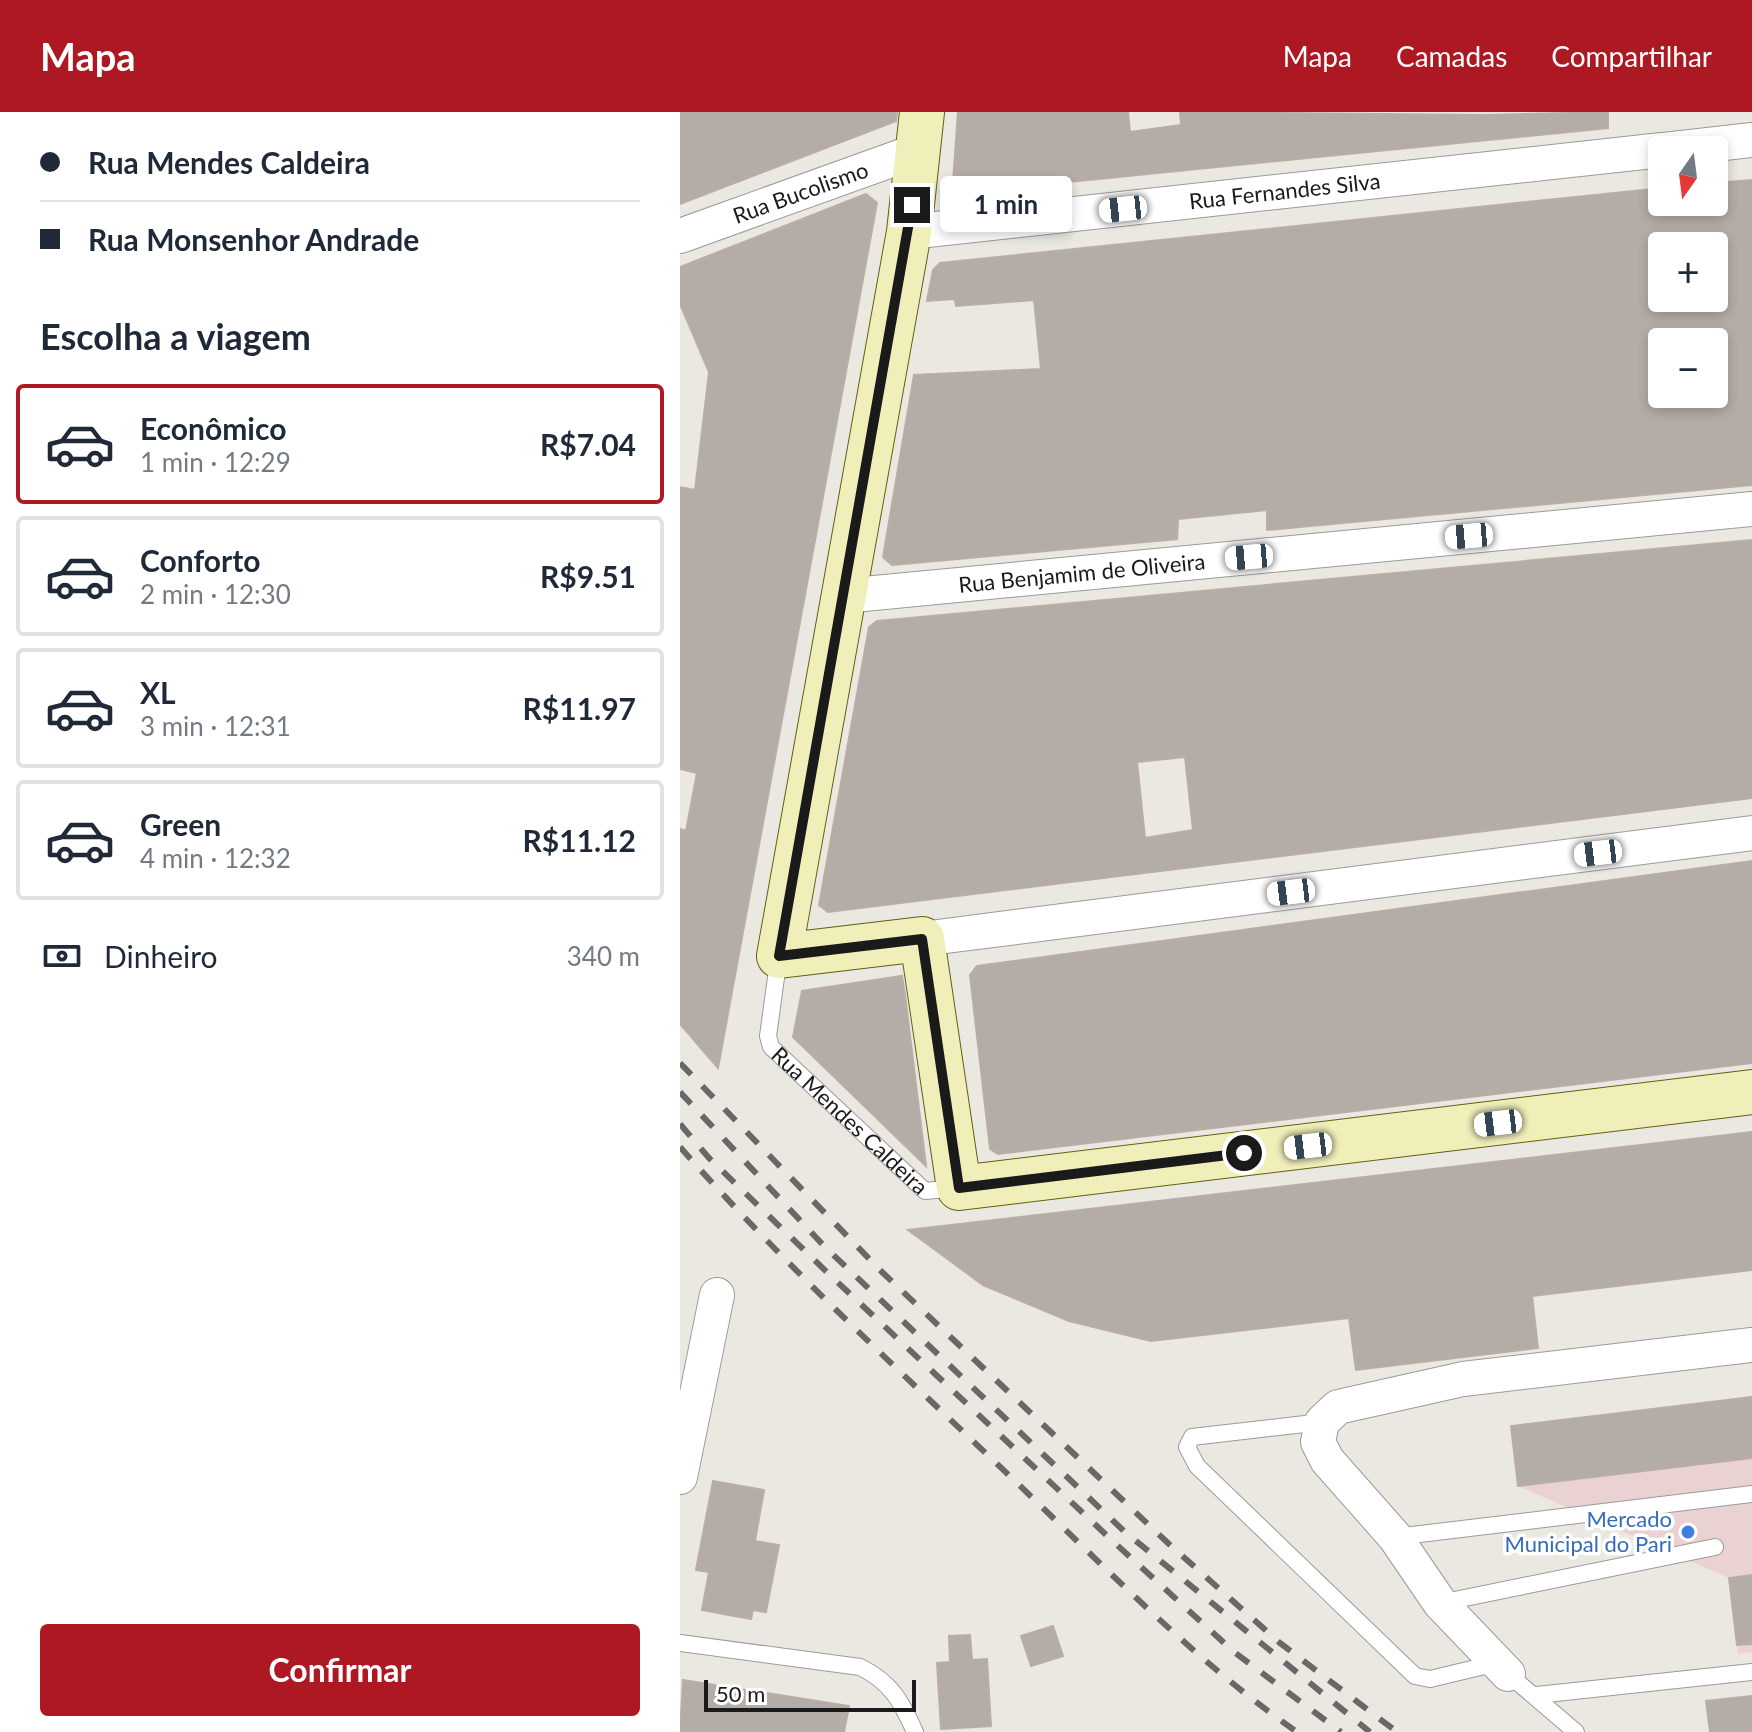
<!DOCTYPE html>
<html lang="pt">
<head>
<meta charset="utf-8">
<style>
  body { margin:0; font-family:Lato,sans-serif; background:#f2f2f3; color:#1f2937; height:100vh; display:flex; flex-direction:column; font-size:30px; white-space:nowrap }
  * { box-sizing:border-box; margin:0 }
  p { font-size:26px; color:#747a83 }
  .icon { flex:none; width:44px; height:44px; fill:none; stroke:currentColor; stroke-width:2; stroke-linecap:round; stroke-linejoin:round }
  .map { position:relative; flex:1; overflow:hidden }
  .side { display:flex; flex-direction:column; background:#fff; width:680px }
  .side>* { flex:none }
  .guide { display:grid; align-content:center; height:176px; padding:0 40px; background:#fff }
  .needle { width:52px; rotate:194deg }
  .controls { position:absolute; left:968px; top:24px; display:grid; gap:16px }
  .controls a { display:grid; place-items:center; width:80px; height:80px; border-radius:8px; background:#fff; box-shadow:0 4px 12px #0003; font-size:40px }
  .scale { position:absolute; left:24px; bottom:20px; width:212px; box-sizing:border-box; padding-left:8px; border:4px solid #1a1a1a; border-top:0; font-size:22px; line-height:28px; white-space:nowrap; color:#1a1a1a; -webkit-text-stroke:6px #fff; paint-order:stroke }
  .end { position:absolute; width:36px; height:36px; margin:-18px; border:10px solid #1a1a1a; background:#fff; box-shadow:0 0 0 4px #fff }
  .from { border-radius:50% }
  .bubble { position:absolute; height:56px; border-radius:8px; background:#fff; box-shadow:0 4px 12px #0003; font-size:26px; font-weight:700; line-height:56px; text-align:center }
  .car { position:absolute; width:24px; height:48px; margin:-24px -12px; border-radius:10px; box-shadow:0 0 6px 2px #0007; background:linear-gradient(#fff 24%,#345 0 40%,#fff 0 76%,#345 0 86%,#fff 0) }
  .guide b { display:flex; align-items:center; gap:28px; height:76px; font-size:30px }
  .guide b+b { border-top:2px solid #e0e1e3 }
  .guide i { width:20px; height:20px; background:#1f2937 }
  ul { padding:0; list-style:none }
  li { display:flex; align-items:center; gap:24px; height:120px; margin:0 16px 12px; padding:0 24px; border:4px solid #e0e1e3; border-radius:8px }
  li div { flex:1 }
  li b { display:block; font-size:30px }
  li em { font-style:normal; font-weight:700 }
  li.current { border-color:#ad1822 }
  li>.icon { width:72px; height:72px; stroke-width:1.5 }
  h2 { padding:0 40px; font-size:36px; line-height:96px }
  .pay { display:flex; align-items:center; gap:20px; height:88px; padding:0 40px; font-size:30px }
  .pay p { margin-inline-start:auto }
  .action { display:flex; gap:16px; margin-top:auto; padding:16px 40px }
  .action a { flex:1; height:92px; border-radius:8px; background:#ad1822; color:#fff; font-size:32px; font-weight:700; line-height:92px; text-align:center }
  header { display:flex; align-items:center; gap:48px; box-sizing:border-box; height:112px; padding:0 40px; background:#ad1822; color:#fff }
  header strong { font-size:38px }
  nav { display:flex; gap:44px; margin-inline-start:auto; font-size:28px }
  main { display:flex; flex:1; min-height:0 }
  .map>svg:first-child { display:block }
</style>
</head>
<body>
<header>
<strong>Mapa</strong>
<nav><a>Mapa</a><a>Camadas</a><a>Compartilhar</a></nav>
</header>
<main>
<section class="side">
<div class="guide">
<b><i class="from"></i>Rua Mendes Caldeira</b>
<b><i></i>Rua Monsenhor Andrade</b>
</div>
<h2>Escolha a viagem</h2>
<ul>
<li class="current"><svg class="icon" aria-label="car" viewBox="0 0 24 24"><path d="M5 17H2v-5l4-1 3-4h7l3 4 3 1v5h-3M9 17h6M6 11h13"/><circle cx="7" cy="17" r="2"/><circle cx="17" cy="17" r="2"/></svg><div><b>Econômico</b><p>1 min · 12:29</p></div><em>R$7.04</em></li>
<li><svg class="icon" aria-label="car" viewBox="0 0 24 24"><path d="M5 17H2v-5l4-1 3-4h7l3 4 3 1v5h-3M9 17h6M6 11h13"/><circle cx="7" cy="17" r="2"/><circle cx="17" cy="17" r="2"/></svg><div><b>Conforto</b><p>2 min · 12:30</p></div><em>R$9.51</em></li>
<li><svg class="icon" aria-label="car" viewBox="0 0 24 24"><path d="M5 17H2v-5l4-1 3-4h7l3 4 3 1v5h-3M9 17h6M6 11h13"/><circle cx="7" cy="17" r="2"/><circle cx="17" cy="17" r="2"/></svg><div><b>XL</b><p>3 min · 12:31</p></div><em>R$11.97</em></li>
<li><svg class="icon" aria-label="car" viewBox="0 0 24 24"><path d="M5 17H2v-5l4-1 3-4h7l3 4 3 1v5h-3M9 17h6M6 11h13"/><circle cx="7" cy="17" r="2"/><circle cx="17" cy="17" r="2"/></svg><div><b>Green</b><p>4 min · 12:32</p></div><em>R$11.12</em></li>
</ul>
<div class="pay"><svg class="icon" aria-label="cash" viewBox="0 0 24 24"><path d="M3 7h18v10H3z"/><circle cx="12" cy="12" r="2"/></svg>Dinheiro<p>340 m</p></div>
<div class="action"><a>Confirmar</a></div>
</section>
<div class="map">
<svg width="1072" height="1620" viewBox="0 0 1072 1620">
  <rect width="100%" height="100%" fill="#ebe7e1"/>
  <polygon fill="#ead2d2" points="1072,1284 1072,1540 1058,1542 1049,1466 838,1374 831,1314"/>
  <g fill="#b4aca7" stroke="#baada5" stroke-width="2" fill-rule="evenodd">
    <polygon points="0,0 217,0 216,9 0,92"/>
    <polygon points="278,0 448,0 450,20 501,13 500,0 805,3 928,0 928,16 278,81 273,70"/>
    <path d="M1072,68V373L587,418V398L498,407L497,427L212,453L203,445L234,263L361,257L354,188L276,194L275,187L247,189L253,158L260,151L982,76V90H1034V71ZM982,134H1034V186H982ZM982,230H1034V282H982Z"/>
    <polygon points="186,82 197,91 38,956 0,912 0,717 6,719 17,661 0,657 0,375 15,378 29,260 0,192 0,155"/>
    <path d="M1072,428V686L148,800L139,793L189,515L197,509ZM505,645L513,718L465,726L457,650Z"/>
    <polygon points="1072,749 1072,951 318,1042 310,1037 290,863 297,854"/>
    <polygon points="222,864 225,883 246,1054 113,925 122,879"/>
    <polygon points="1072,1020 1072,1158 852,1184 858,1236 676,1258 669,1206 471,1229 389,1209 303,1173 228,1118"/>
    <polygon points="1072,1285 1072,1346 838,1374 831,1314"/>
    <polygon points="33,1369 84,1378 75,1429 99,1433 86,1500 73,1498 71,1507 22,1498 29,1460 16,1458"/>
    <polygon points="1072,1463 1072,1532 1057,1533 1049,1466"/>
    <polygon points="373,1514 383,1544 351,1554 341,1524"/>
    <polygon points="290,1523 292,1548 307,1547 311,1614 261,1617 257,1551 270,1550 269,1524"/>
    <polygon points="3,1568 169,1594 164,1620 0,1620"/>
    <polygon points="1072,1584 1072,1620 1030,1620 1026,1589"/>
  </g>
  <g fill="none" stroke-linecap="round" stroke-linejoin="round">
    <g stroke="#9b9b9b" stroke-width="18">
      <g id="lane">
        <path id="s1" d="M99,844L88,924L91,935L245,1079L277,1076"/>
        <polyline points="642,1310 512,1325 507,1335 517,1354 735,1564 750,1567 817,1551"/>
        <polyline points="715,1425 1072,1382"/>
        <polyline points="760,1491 1035,1435"/>
        <path d="M0,1531L180,1555C211,1570 221,1589 235,1620"/>
        <polyline points="828,1562 896,1620"/>
        <polyline points="857,1583 1072,1560"/>
      </g>
    </g>
    <g stroke="#9b9b9b" stroke-width="36">
      <g id="street">
        <polyline points="984,38 1072,28"/>
        <path id="s2" d="M229,120L982,38"/>
        <path id="s3" d="M0,124L239,38"/>
        <path id="s4" d="M163,484L1072,397"/>
        <polyline points="242,827 1072,721"/>
        <polyline points="0,1365 37,1183"/>
        <polyline points="828,1562 760,1491 715,1425 647,1348 638,1330 642,1310 658,1295 783,1267 1072,1233"/>
      </g>
    </g>
    <g stroke="#5e6211" stroke-width="46">
      <polyline id="secondary" points="242,0 229,120 99,844 242,827 279,1076 1072,980"/>
    </g>
    <use href="#lane" stroke="#fff" stroke-width="16"/>
    <use href="#street" stroke="#fff" stroke-width="34"/>
    <use href="#secondary" stroke="#f0efba" stroke-width="44"/>
    <g stroke="#686868" stroke-width="6" stroke-dasharray="16 16" stroke-linecap="butt">
      <polyline points="0,951 202,1160 489,1432 600,1531 717,1620"/>
      <polyline points="0,980 145,1135 445,1420 690,1620"/>
      <polyline points="0,1012 29,1046 152,1165 437,1433 554,1540 661,1620"/>
      <path d="M0,1035C105,1154 222,1261 336,1370C426,1456 515,1549 617,1620"/>
    </g>
  </g>
  <g fill="none" stroke-linecap="round" stroke-linejoin="round">
    <polyline stroke="#1a1a1a" stroke-width="10" points="232,93 99,844 242,827 279,1076 564,1041"/>
  </g>
  <circle fill="#3f7fe0" stroke="#fff" stroke-width="3" cx="1008" cy="1420" r="8"/>
  <g text-anchor="middle" stroke-width="7" stroke-linejoin="round" paint-order="stroke">
    <g font-size="22" fill="#1a1a1a" stroke="#fff">
      <text dy="8" stroke="none"><textPath href="#s2" startOffset="378">Rua Fernandes Silva</textPath></text>
      <text dy="8" stroke="none"><textPath href="#s3" startOffset="128">Rua Bucolismo</textPath></text>
      <text dy="8" stroke="none"><textPath href="#s4" startOffset="240">Rua Benjamim de Oliveira</textPath></text>
      <text dy="8" stroke="none"><textPath href="#s1" startOffset="200">Rua Mendes Caldeira</textPath></text>
    </g>
    <g font-size="22" fill="#366cbe" stroke="#fff" text-anchor="end">
      <text x="992" y="1415">Mercado<tspan x="992" dy="25">Municipal do Pari</tspan></text>
    </g>
  </g>
</svg>
<div class="controls">
<a><svg class="needle" viewBox="-14 -14 28 28"><path d="M0-13l5 13h-10z" fill="#e53935"/><path d="M0 13l5-13h-10z" fill="#747a83"/></svg></a>
<a>+</a>
<a>−</a>
</div>
<div class="scale">50 m</div>
<i class="end from" style="left:564px;top:1041px"></i>
<i class="end" style="left:232px;top:93px"></i>
<div class="bubble" style="left:260px;top:64px;width:132px">1 min</div>
<i class="car" style="left:443px;top:97px;rotate:264deg"></i>
<i class="car" style="left:789px;top:424px;rotate:265deg"></i>
<i class="car" style="left:569px;top:445px;rotate:265deg"></i>
<i class="car" style="left:918px;top:741px;rotate:263deg"></i>
<i class="car" style="left:611px;top:780px;rotate:263deg"></i>
<i class="car" style="left:818px;top:1011px;rotate:263deg"></i>
<i class="car" style="left:628px;top:1034px;rotate:263deg"></i>
</div>
</main>
</body>
</html>
